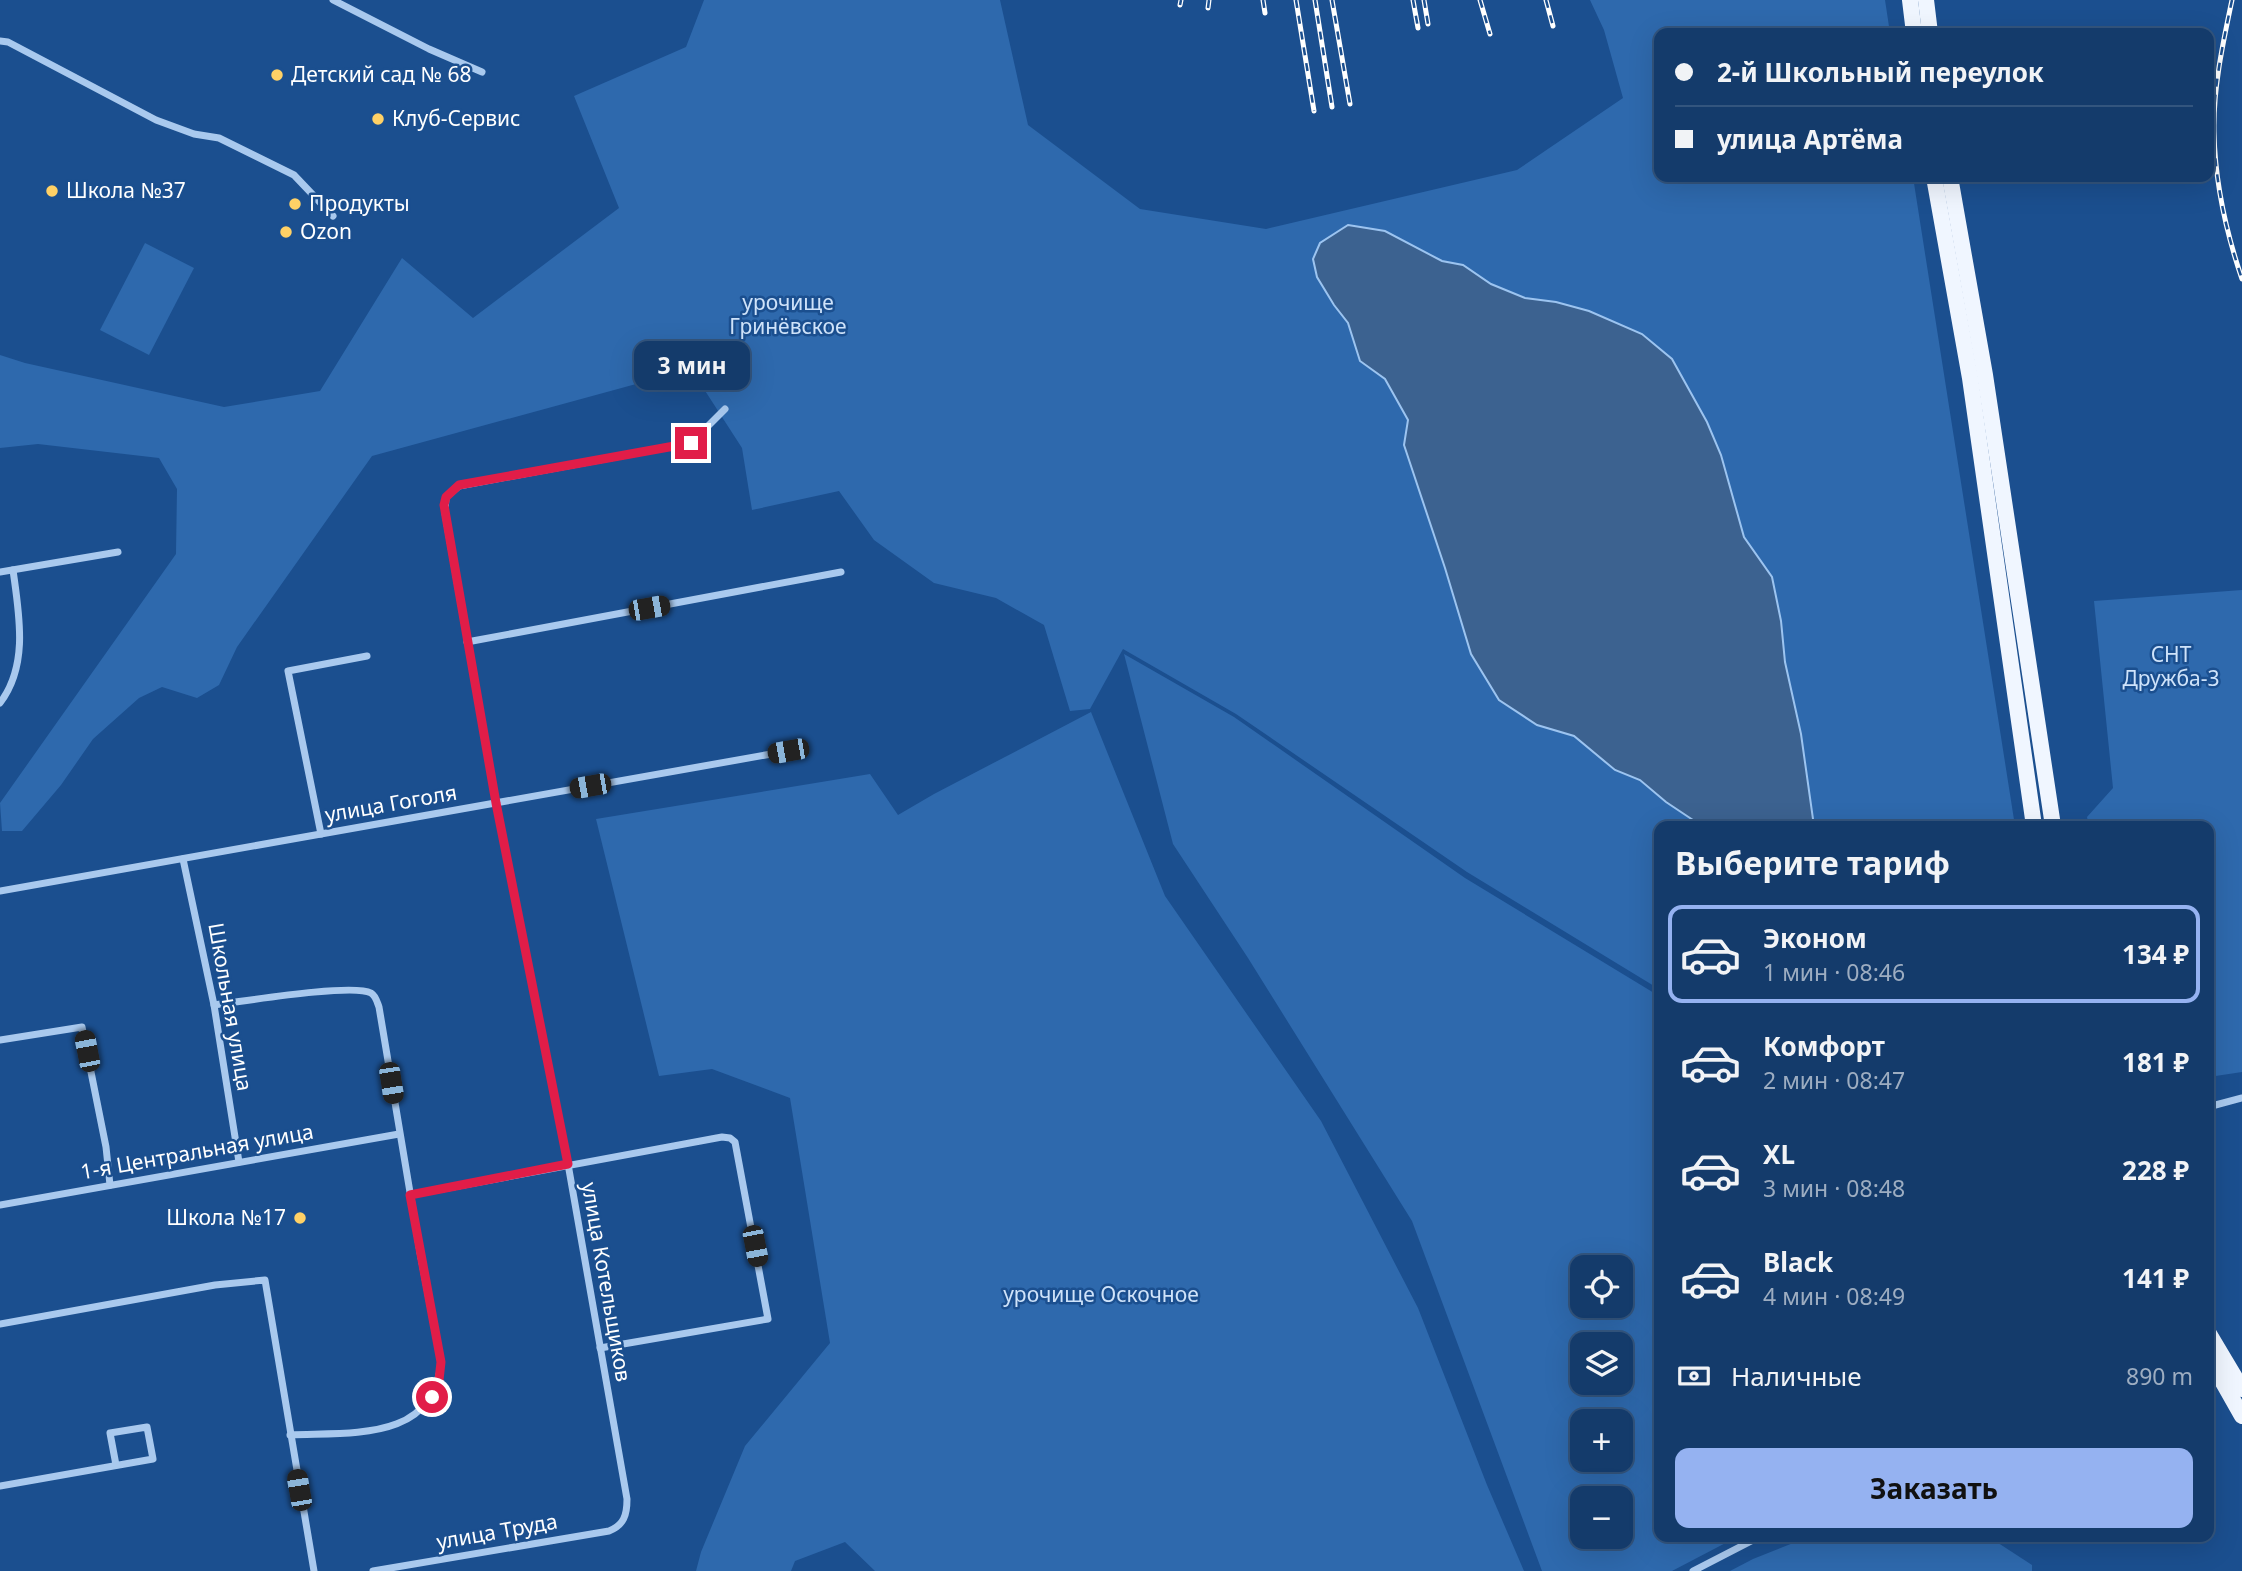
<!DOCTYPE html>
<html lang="ru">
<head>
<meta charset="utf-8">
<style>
  body { margin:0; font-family:"Noto Sans",sans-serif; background:#214673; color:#f1f3f6; height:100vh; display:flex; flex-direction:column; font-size:26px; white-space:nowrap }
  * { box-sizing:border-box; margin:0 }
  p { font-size:23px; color:#9dadc1 }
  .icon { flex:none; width:38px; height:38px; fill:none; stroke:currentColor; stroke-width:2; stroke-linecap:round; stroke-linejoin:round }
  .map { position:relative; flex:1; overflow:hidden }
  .side { position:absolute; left:1654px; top:821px; width:560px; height:721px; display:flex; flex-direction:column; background:#143b6b; border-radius:14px; box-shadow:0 7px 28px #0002,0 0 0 2px #33557e }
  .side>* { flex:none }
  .guide { position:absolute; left:1654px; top:28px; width:560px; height:154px; border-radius:14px; box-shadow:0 7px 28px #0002,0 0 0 2px #33557e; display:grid; align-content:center; height:154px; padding:0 21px; background:#143b6b }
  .buttons { position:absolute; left:1570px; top:1255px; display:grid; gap:14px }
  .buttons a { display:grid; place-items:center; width:63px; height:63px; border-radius:14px; background:#143b6b; box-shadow:0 7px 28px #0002,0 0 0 2px #33557e; font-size:35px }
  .end { position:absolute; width:32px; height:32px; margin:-16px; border:9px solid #e11d48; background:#fff; box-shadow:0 0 0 4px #fff }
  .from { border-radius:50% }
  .bubble { position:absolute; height:49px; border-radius:14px; background:#143b6b; box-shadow:0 7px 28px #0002,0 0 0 2px #33557e; font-size:23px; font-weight:700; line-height:49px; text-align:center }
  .car { position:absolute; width:21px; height:42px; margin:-21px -10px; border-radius:9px; box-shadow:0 0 5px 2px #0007; background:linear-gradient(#222 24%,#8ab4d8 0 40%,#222 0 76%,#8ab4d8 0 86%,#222 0) }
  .guide b { display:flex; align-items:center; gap:24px; height:66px; font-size:26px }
  .guide b+b { border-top:2px solid #33557e }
  .guide i { width:18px; height:18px; background:#f1f3f6 }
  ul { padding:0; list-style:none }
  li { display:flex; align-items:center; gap:21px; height:98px; margin:0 14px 10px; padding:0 7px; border:4px solid transparent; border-radius:14px }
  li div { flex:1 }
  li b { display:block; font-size:26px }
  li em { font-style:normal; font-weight:700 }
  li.on { border-color:#95b2f1 }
  li>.icon { width:63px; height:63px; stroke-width:1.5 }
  h2 { padding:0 21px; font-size:32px; line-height:84px }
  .pay { display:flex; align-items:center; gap:18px; height:77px; padding:0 21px; font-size:26px }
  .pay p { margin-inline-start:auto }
  .cta { display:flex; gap:14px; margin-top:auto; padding:14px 21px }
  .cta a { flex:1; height:80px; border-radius:14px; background:#95b2f1; color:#111; font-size:28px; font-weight:700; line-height:80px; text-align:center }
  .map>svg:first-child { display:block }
</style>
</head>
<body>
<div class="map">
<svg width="2242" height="1571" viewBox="0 0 2242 1571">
  <rect width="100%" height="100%" fill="#1b4f8f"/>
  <g fill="#2e69ad" fill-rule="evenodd">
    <polygon points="704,0 1000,0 1028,125 1140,209 1266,229 1517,170 1623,98 1604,30 1590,0 1885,0 1890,33 1659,33 1659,177 1913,177 2015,826 1659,826 1659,989 1467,872 1236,714 1123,649 1090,709 1070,711 1044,625 996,598 934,583 874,540 839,491 752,510 742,448 691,369 372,456 237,647 219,685 197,698 162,687 139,698 93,739 61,785 22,831 2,831 0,803 176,554 177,489 159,458 38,444 0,448 0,355 25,363 224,407 320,391 402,258 473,318 619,208 574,96 686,47"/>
    <polygon points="145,243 194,268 149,355 100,330"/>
    <polygon points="2242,590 2242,1072 2209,1077 2208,826 2089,826 2087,817 2113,788 2094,601"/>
    <path d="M1124,654L1234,717L1465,878L1659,996V1536L1737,1537L1672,1571H1542L1412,1221L1248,958L1173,844ZM1582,1267H1620V1306H1582ZM1582,1344H1620V1382H1582ZM1582,1421H1620V1460H1582ZM1582,1498H1620V1536H1582Z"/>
    <polygon points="1091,712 1165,896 1321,1121 1418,1308 1487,1485 1524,1571 875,1571 845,1542 795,1561 791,1571 696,1571 701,1552 745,1446 830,1343 790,1098 712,1069 659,1076 596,819 870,774 898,815 934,794"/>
    <polygon points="1811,1536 1989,1537 2032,1565 2032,1571 1730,1571 1753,1559"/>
  </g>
  <polygon fill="#3c6290" stroke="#9cc4f0" stroke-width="2" points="1348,225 1385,231 1442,261 1463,265 1491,284 1525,298 1556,302 1589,311 1642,334 1672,359 1707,422 1721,455 1744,537 1772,577 1781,621 1785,662 1801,734 1814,826 1702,826 1666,802 1640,780 1615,770 1574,736 1537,725 1499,700 1471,654 1445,568 1404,445 1408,420 1385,379 1360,361 1348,323 1334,305 1317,277 1313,259 1320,243"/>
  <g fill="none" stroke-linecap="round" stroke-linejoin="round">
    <g stroke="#a9c9ee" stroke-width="7">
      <polyline points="333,0 429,49 482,72"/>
      <polyline points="0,41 8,42 156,120 194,134 219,138 294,175 333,216"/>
      <polyline points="0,572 118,552"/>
      <polyline points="467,642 841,572"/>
      <path d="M0,703C29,665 19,614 13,570"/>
      <polyline points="321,834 288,671 367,656"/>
      <polyline points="183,859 214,1005 239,1162"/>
      <polyline points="0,891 788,751"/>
      <path d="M214,1005C240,1002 352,983 371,993C376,996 377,1002 379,1007L420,1252L441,1362C434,1442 352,1432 290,1435"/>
      <polyline points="0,1040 82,1027 106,1147 110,1185"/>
      <polyline points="2208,1107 2242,1098"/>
      <polyline points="410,1195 722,1137 730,1138 735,1142 768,1319 600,1348"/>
      <polyline points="0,1205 399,1134"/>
      <polyline points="0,1324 215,1285 265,1280 314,1571"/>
      <polyline points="0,1486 153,1459 147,1427 110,1433 116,1465"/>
      <path d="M373,1571L609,1531C624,1525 627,1515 627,1499L568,1164L496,803L445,513L446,497L459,486L691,443L725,409"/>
      <polyline points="1693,1571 1761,1536"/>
    </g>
    <g stroke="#f0f6ff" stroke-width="16">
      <polyline points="1910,0 1914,33"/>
      <polyline points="1926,0 1930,33"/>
      <polyline points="1934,177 1970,378 2034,826"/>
      <polyline points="1950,177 1985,375 2053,826"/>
      <polyline points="2208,1332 2242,1389"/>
      <polyline points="2208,1356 2242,1416"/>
    </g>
    <g stroke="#fff" stroke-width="5">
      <g id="rail">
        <polyline points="1263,0 1265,13"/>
        <polyline points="1296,0 1314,111"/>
        <polyline points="1315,0 1332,107"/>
        <polyline points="1332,0 1350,104"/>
        <polyline points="1413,0 1418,28"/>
        <polyline points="1424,0 1428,24"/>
        <polyline points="1480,0 1490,34"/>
        <polyline points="1546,0 1553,26"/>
        <path d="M2232,0C2223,43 2213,88 2214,132C2215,182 2226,232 2242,279"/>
        <polyline points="1180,5 1181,0"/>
        <polyline points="1208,8 1209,0"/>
      </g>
    </g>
    <use href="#rail" stroke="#1b4f8f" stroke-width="2.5" stroke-dasharray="8" stroke-linecap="butt"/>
  </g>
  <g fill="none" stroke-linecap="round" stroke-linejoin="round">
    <polyline stroke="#e11d48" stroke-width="9" points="432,1397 439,1380 441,1362 410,1195 568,1164 496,803 444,505 446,497 459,485 691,443"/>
  </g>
  <g fill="#ffd166" stroke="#1b4f8f" stroke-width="2.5">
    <circle cx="277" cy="75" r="7"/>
    <circle cx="378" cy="119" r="7"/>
    <circle cx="52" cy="191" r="7"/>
    <circle cx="295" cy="204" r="7"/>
    <circle cx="286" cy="232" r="7"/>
    <circle cx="300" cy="1218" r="7"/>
  </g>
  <g text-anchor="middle" stroke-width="5" stroke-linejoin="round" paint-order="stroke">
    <g font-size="21" fill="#fff" stroke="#1b4f8f" text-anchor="start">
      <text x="291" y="82">Детский сад № 68</text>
      <text x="392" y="126">Клуб-Сервис</text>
      <text x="66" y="198">Школа №37</text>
      <text x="309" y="211">Продукты</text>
      <text x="300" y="239">Ozon</text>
      <text x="286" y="1225" text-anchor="end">Школа №17</text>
    </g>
    <g font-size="21" fill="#cfe3fa" stroke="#1b4f8f">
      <text x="788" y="310">урочище<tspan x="788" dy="24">Гринёвское</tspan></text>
      <text x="2171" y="662">СНТ<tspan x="2171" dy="24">Дружба-3</tspan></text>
      <text x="1101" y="1302">урочище Оскочное</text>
    </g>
    <g font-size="21" fill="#fff" stroke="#1b4f8f">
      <text transform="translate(391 804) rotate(-10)" y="7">улица Гоголя</text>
      <text transform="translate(230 1007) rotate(80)" y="7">Школьная улица</text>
      <text transform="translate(197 1152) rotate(-10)" y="7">1-я Центральная улица</text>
      <text transform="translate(606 1282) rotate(80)" y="7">улица Котельщиков</text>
      <text transform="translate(497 1532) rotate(-10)" y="7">улица Труда</text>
    </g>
  </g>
</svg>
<div class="buttons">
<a><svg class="icon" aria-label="locate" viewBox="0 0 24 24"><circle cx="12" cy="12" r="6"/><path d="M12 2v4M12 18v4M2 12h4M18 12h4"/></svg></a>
<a><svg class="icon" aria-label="layers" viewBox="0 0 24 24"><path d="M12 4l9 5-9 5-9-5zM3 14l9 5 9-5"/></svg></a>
<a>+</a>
<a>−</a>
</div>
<i class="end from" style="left:432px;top:1397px"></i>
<i class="end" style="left:691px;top:443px"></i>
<div class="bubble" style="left:634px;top:341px;width:116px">3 мин</div>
<i class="car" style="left:649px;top:608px;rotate:80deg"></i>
<i class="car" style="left:788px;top:751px;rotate:260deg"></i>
<i class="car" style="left:590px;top:786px;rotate:260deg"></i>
<i class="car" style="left:87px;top:1051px;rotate:349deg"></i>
<i class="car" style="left:391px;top:1083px;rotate:171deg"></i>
<i class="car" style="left:755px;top:1246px;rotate:169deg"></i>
<i class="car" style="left:299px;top:1490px;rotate:350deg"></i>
<div class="guide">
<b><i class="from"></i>2-й Школьный переулок</b>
<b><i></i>улица Артёма</b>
</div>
<section class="side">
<h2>Выберите тариф</h2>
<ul>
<li class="on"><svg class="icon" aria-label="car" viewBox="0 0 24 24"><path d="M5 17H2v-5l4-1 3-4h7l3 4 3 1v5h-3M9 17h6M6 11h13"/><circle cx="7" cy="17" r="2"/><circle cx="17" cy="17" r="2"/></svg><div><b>Эконом</b><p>1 мин · 08:46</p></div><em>134 ₽</em></li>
<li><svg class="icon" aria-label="car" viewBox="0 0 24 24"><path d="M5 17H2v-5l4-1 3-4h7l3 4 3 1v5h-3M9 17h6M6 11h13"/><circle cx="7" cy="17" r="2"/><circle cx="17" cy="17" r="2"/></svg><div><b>Комфорт</b><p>2 мин · 08:47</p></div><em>181 ₽</em></li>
<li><svg class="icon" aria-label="car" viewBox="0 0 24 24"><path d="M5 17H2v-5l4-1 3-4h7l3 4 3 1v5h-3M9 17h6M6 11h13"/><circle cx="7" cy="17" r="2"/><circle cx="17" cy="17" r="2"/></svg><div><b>XL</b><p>3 мин · 08:48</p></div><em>228 ₽</em></li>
<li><svg class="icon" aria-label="car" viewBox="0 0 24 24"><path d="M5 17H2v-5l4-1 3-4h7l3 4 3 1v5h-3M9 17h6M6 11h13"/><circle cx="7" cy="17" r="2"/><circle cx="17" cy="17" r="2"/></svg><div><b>Black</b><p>4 мин · 08:49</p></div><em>141 ₽</em></li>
</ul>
<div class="pay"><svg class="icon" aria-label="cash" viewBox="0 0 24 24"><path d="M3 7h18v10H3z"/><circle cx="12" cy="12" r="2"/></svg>Наличные<p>890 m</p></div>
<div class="cta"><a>Заказать</a></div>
</section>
</div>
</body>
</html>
